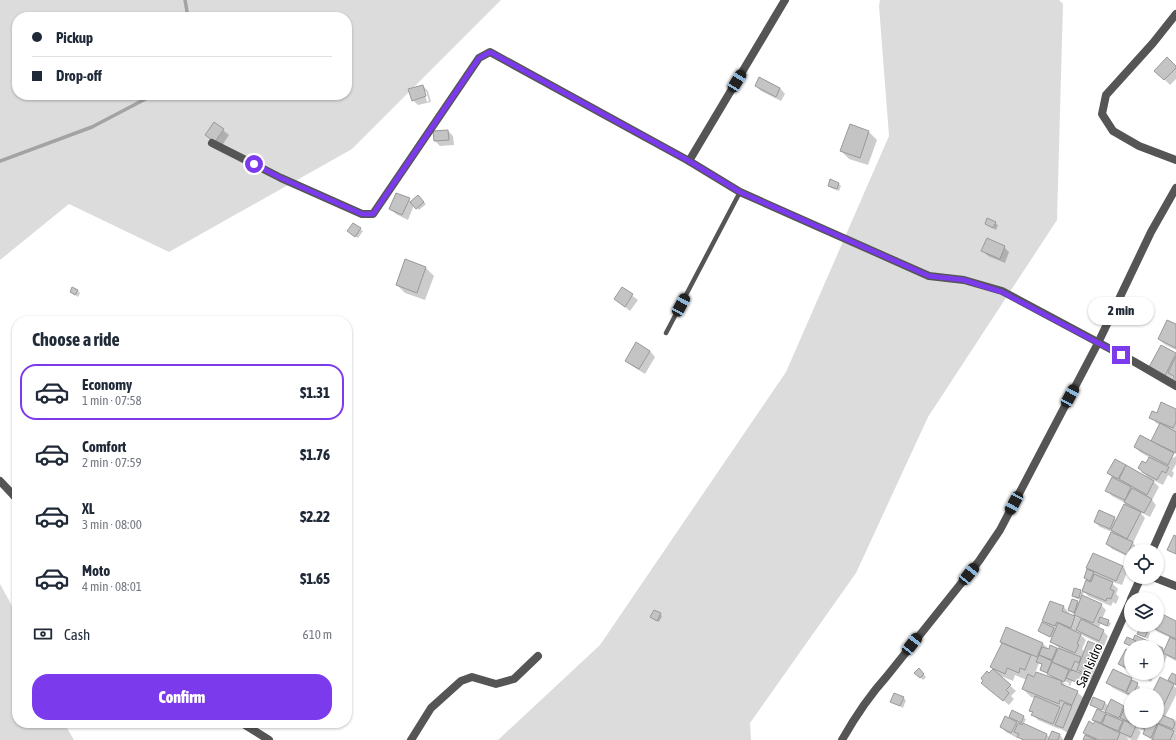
<!DOCTYPE html>
<html lang="en">
<head>
<meta charset="utf-8">
<style>
  body { margin:0; font-family:"Asap Condensed",sans-serif; background:#f2f2f3; color:#1f2937; height:100vh; display:flex; flex-direction:column; font-size:15px; white-space:nowrap }
  * { box-sizing:border-box; margin:0 }
  p { font-size:13px; color:#747a83 }
  .icon { flex:none; width:22px; height:22px; fill:none; stroke:currentColor; stroke-width:2; stroke-linecap:round; stroke-linejoin:round }
  .map { position:relative; flex:1; overflow:hidden }
  .details { position:absolute; left:12px; top:316px; width:340px; height:412px; display:flex; flex-direction:column; background:#fff; border-radius:16px; box-shadow:0 1px 3px #0004 }
  .details>* { flex:none }
  .hud { position:absolute; left:12px; top:12px; width:340px; height:88px; border-radius:16px; box-shadow:0 1px 3px #0004; display:grid; align-content:center; height:88px; padding:0 20px; background:#fff }
  .buttons { position:absolute; left:1124px; top:544px; display:grid; gap:8px }
  .buttons a { display:grid; place-items:center; width:40px; height:40px; border-radius:50%; background:#fff; box-shadow:0 1px 3px #0004; font-size:20px }
  .end { position:absolute; width:18px; height:18px; margin:-9px; border:5px solid #7c3aed; background:#fff; box-shadow:0 0 0 2px #fff }
  .from { border-radius:50% }
  .bubble { position:absolute; height:28px; border-radius:14px; background:#fff; box-shadow:0 1px 3px #0004; font-size:13px; font-weight:800; line-height:28px; text-align:center }
  .car { position:absolute; width:12px; height:24px; margin:-12px -6px; border-radius:5px; box-shadow:0 0 3px 1px #0007; background:linear-gradient(#222 24%,#8ab4d8 0 40%,#222 0 76%,#8ab4d8 0 86%,#222 0) }
  .hud b { display:flex; align-items:center; gap:14px; height:38px; font-size:15px }
  .hud b+b { border-top:1px solid #e0e1e3 }
  .hud i { width:10px; height:10px; background:#1f2937 }
  ul { padding:0; list-style:none }
  li { display:flex; align-items:center; gap:12px; height:56px; margin:0 8px 6px; padding:0 12px; border:2px solid transparent; border-radius:16px }
  li div { flex:1 }
  li b { display:block; font-size:15px }
  li em { font-style:normal; font-weight:800 }
  li.active { border-color:#7c3aed }
  li>.icon { width:36px; height:36px; stroke-width:1.5 }
  h2 { padding:0 20px; font-size:18px; line-height:48px }
  .pay { display:flex; align-items:center; gap:10px; height:44px; padding:0 20px; font-size:15px }
  .pay p { margin-inline-start:auto }
  .button { display:flex; gap:8px; margin-top:auto; padding:8px 20px }
  .button a { flex:1; height:46px; border-radius:16px; background:#7c3aed; color:#fff; font-size:16px; font-weight:800; line-height:46px; text-align:center }
  .map>svg:first-child { display:block }
</style>
</head>
<body>
<div class="map">
<svg width="1176" height="740" viewBox="0 0 1176 740">
  <rect width="100%" height="100%" fill="#fff"/>
  <g fill="#dcdcdc" fill-rule="evenodd">
    <path d="M0,0H501L352,149L169,252L69,204L0,260ZM17,17H347V95H17Z"/>
    <polygon points="880,0 1059,0 1063,4 1057,220 928,417 856,573 750,723 751,740 498,740 600,645 786,372 889,136 879,6"/>
    <polygon points="0,584 10,602 17,618 17,723 64,723 74,740 0,740"/>
  </g>
  <g fill="#0003" fill-rule="evenodd">
    <polygon points="1176,67 1176,79 1170,85 1156,71"/>
    <polygon points="759,78 780,88 785,94 781,101 761,91 756,86"/>
    <path d="M423,86L428,91L431,102L418,105L413,100ZM424,91H426L429,101L427,102Z"/>
    <polygon points="214,123 229,135 221,147 206,135"/>
    <polygon points="448,131 453,136 454,145 440,146 435,141 434,132"/>
    <polygon points="869,132 877,140 868,165 849,159 841,151"/>
    <polygon points="838,183 841,186 839,191 831,188 829,186"/>
    <polygon points="418,196 426,204 419,210 414,205 408,220 396,214 390,209 409,199 411,202"/>
    <polygon points="995,223 998,225 996,230 986,224"/>
    <polygon points="353,224 363,231 358,238 350,233"/>
    <polygon points="1004,247 1009,252 1005,263 988,256 983,251"/>
    <polygon points="406,260 426,268 434,276 425,300 405,293 397,285"/>
    <polygon points="622,288 638,300 630,311 615,299"/>
    <polygon points="77,290 80,293 78,297 71,292"/>
    <polygon points="1176,326 1176,350 1164,344 1159,339"/>
    <polygon points="637,344 650,351 655,357 645,374 632,366 626,361"/>
    <polygon points="1161,346 1176,354 1176,382 1173,376 1170,381 1155,373"/>
    <polygon points="1176,410 1176,450 1172,457 1174,458 1175,456 1176,457 1176,464 1172,471 1174,473 1172,478 1168,475 1163,485 1151,479 1159,487 1152,500 1156,505 1150,517 1140,512 1145,518 1133,543 1138,549 1137,551 1131,551 1131,558 1112,549 1107,544 1112,532 1100,527 1095,522 1100,511 1117,520 1125,503 1112,496 1107,490 1113,478 1108,473 1115,461 1150,480 1143,472 1150,458 1140,452 1135,447 1151,442 1160,425 1156,423 1151,417 1157,414"/>
    <path d="M1122,566L1127,572L1122,585L1110,581L1118,589L1116,594L1119,597L1116,604L1113,602L1111,606L1088,596L1084,592L1082,597L1101,605L1106,610L1102,619L1111,623L1109,627L1101,623L1098,629L1103,631L1108,636L1104,646L1082,635L1077,630L1076,633L1081,635L1086,640L1082,649L1085,652L1097,646L1102,651L1091,679L1085,676L1081,685L1072,681L1070,686L1063,683L1067,687L1077,692L1086,700L1068,733L1059,728V729L1038,720L1033,715V714L1030,710L1035,698L1031,697L1023,689L1027,680L1015,675L1013,681L999,675L1016,691L1011,696L1014,699L1009,705L988,688L990,674L994,669L991,667L1003,643L1043,644L1050,650L1056,649L1058,650L1059,648L1051,641L1052,638L1039,631L1049,626L1043,621L1051,602L1064,607L1068,612L1072,600L1080,604L1081,600L1075,598L1073,596L1075,589L1082,592L1087,580L1085,578L1091,572L1087,568ZM1069,611L1075,614L1079,618L1068,614ZM1039,663L1043,665L1041,669L1049,674L1054,679L1033,678ZM1078,670L1083,675L1077,673ZM1053,676L1069,683V685L1053,678Z"/>
    <polygon points="660,614 662,616 659,622 651,617"/>
    <polygon points="1157,618 1176,622 1176,661 1167,656 1164,663 1157,660 1157,647 1132,647 1125,643 1127,639 1138,643 1134,639 1135,637 1163,649 1165,651 1171,638 1158,632 1153,627 1154,625 1157,625"/>
    <polygon points="1141,628 1150,633 1148,639 1138,634"/>
    <polygon points="1131,652 1131,672 1125,669 1119,664"/>
    <polygon points="919,670 926,677 923,680 916,673"/>
    <polygon points="1133,673 1155,673 1151,682"/>
    <polygon points="1131,679 1140,687 1136,695 1131,695 1131,697 1113,688 1107,683"/>
    <polygon points="1173,685 1176,688 1176,695 1165,717 1175,721 1176,719 1176,733 1174,732 1176,734 1176,740 1152,740 1144,734 1145,731 1137,729 1141,732 1137,740 1132,740 1126,737 1129,740 1084,740 1086,735 1084,733 1094,725 1095,721 1105,714 1111,716 1105,711 1094,707 1091,704 1105,703 1109,706 1111,701 1126,709 1131,709 1131,721 1157,721 1157,695 1152,695"/>
    <polygon points="903,698 906,700 903,708 891,701"/>
    <path d="M1010,717H1023L1026,719L1023,725L1047,735L1050,738L1060,735L1064,740H1022L1018,736L1017,738L1006,732L1001,727L1015,722ZM1014,720L1019,723L1018,725Z"/>
  </g>
  <g fill="none" stroke-linecap="round" stroke-linejoin="round">
    <g stroke="#a3a3a3" stroke-width="3.5">
      <polyline points="185,0 188,17"/>
      <polyline points="0,161 92,127 153,95"/>
    </g>
  </g>
  <g fill="#c4c4c4" stroke="#999">
    <polygon points="1167,57 1176,66 1176,68 1164,80 1154,71"/>
    <polygon points="759,77 780,88 776,97 755,86"/>
    <polygon points="423,85 426,96 412,101 408,89"/>
    <polygon points="214,122 224,129 215,142 205,135"/>
    <polygon points="850,124 869,131 860,158 840,151"/>
    <polygon points="448,130 449,140 434,141 433,131"/>
    <polygon points="830,179 839,183 837,189 828,186"/>
    <polygon points="396,193 410,198 402,215 389,209"/>
    <polygon points="418,195 424,202 416,209 410,202"/>
    <polygon points="987,218 996,222 993,228 985,224"/>
    <polygon points="353,223 361,228 355,237 347,231"/>
    <polygon points="987,238 1005,246 1000,259 981,251"/>
    <polygon points="405,259 426,267 417,293 396,285"/>
    <polygon points="72,287 78,290 75,295 70,292"/>
    <polygon points="622,287 633,294 625,307 614,299"/>
    <polygon points="1167,320 1176,324 1176,348 1158,339"/>
    <polygon points="636,342 650,351 639,369 625,361"/>
    <polygon points="1161,345 1176,353 1165,376 1149,367"/>
    <polygon points="1176,356 1176,382 1172,380 1174,376 1168,373"/>
    <polygon points="1161,402 1176,409 1176,422 1173,428 1149,418 1152,411 1157,413"/>
    <polygon points="1160,423 1176,432 1176,453 1151,441"/>
    <polygon points="1140,435 1174,453 1168,465 1134,447"/>
    <polygon points="1149,457 1169,467 1166,473 1162,471 1157,480 1142,472 1142,471 1138,468 1142,461 1146,463"/>
    <polygon points="1115,459 1126,465 1118,479 1107,473"/>
    <polygon points="1126,465 1154,481 1147,495 1119,479"/>
    <polygon points="1112,477 1131,487 1125,500 1105,491"/>
    <polygon points="1132,488 1152,499 1144,513 1124,502"/>
    <polygon points="1124,504 1141,512 1127,539 1111,530"/>
    <polygon points="1099,510 1115,517 1110,529 1094,522"/>
    <polygon points="1111,532 1133,542 1127,555 1106,544"/>
    <polygon points="1174,535 1176,536 1176,554 1167,550"/>
    <polygon points="1093,553 1123,566 1116,581 1086,568"/>
    <polygon points="1087,569 1094,572 1090,581 1084,578"/>
    <polygon points="1094,574 1113,582 1110,589 1114,591 1111,599 1107,598 1106,601 1082,591 1086,580 1091,582"/>
    <polygon points="1074,588 1081,590 1079,598 1072,596"/>
    <polygon points="1082,595 1102,604 1093,623 1074,615"/>
    <polygon points="1072,599 1078,601 1074,613 1068,610"/>
    <polygon points="1050,601 1064,606 1062,611 1075,616 1071,628 1057,622 1055,626 1042,621"/>
    <polygon points="654,610 661,613 657,621 650,617"/>
    <polygon points="1158,612 1176,621 1176,639 1151,627 1152,625 1157,625 1157,615"/>
    <polygon points="1100,617 1109,620 1107,626 1098,622"/>
    <polygon points="1081,619 1104,630 1099,641 1076,630"/>
    <polygon points="1042,622 1054,628 1050,637 1038,631"/>
    <polygon points="1058,623 1081,634 1077,644 1079,645 1075,653 1050,642"/>
    <polygon points="1006,627 1043,643 1037,657 1000,642"/>
    <polygon points="1141,627 1148,630 1145,637 1137,634"/>
    <polygon points="1135,635 1163,648 1159,659 1157,658 1157,647 1134,647 1136,641 1133,640"/>
    <polygon points="1127,637 1136,641 1133,647 1124,643"/>
    <polygon points="1170,637 1176,640 1176,659 1163,653"/>
    <polygon points="1088,641 1098,645 1086,674 1077,670"/>
    <polygon points="1002,643 1031,655 1025,670 1020,668 1019,673 1007,668 1005,674 990,667"/>
    <polygon points="1050,645 1057,648 1052,660 1039,655 1042,647 1049,649"/>
    <polygon points="1058,648 1081,657 1079,663 1075,661 1071,670 1052,662"/>
    <polygon points="1126,649 1131,651 1131,670 1118,664"/>
    <polygon points="1039,655 1052,661 1047,673 1040,670 1042,664 1036,662"/>
    <polygon points="1052,662 1069,670 1064,682 1047,674"/>
    <polygon points="919,668 924,674 920,678 914,673"/>
    <polygon points="993,669 1011,685 1006,690 1009,693 1003,701 981,683 983,681 981,678 987,671 989,673"/>
    <polygon points="1113,669 1132,678 1126,692 1106,683"/>
    <polygon points="1070,670 1072,671 1072,670 1083,674 1079,683 1066,678"/>
    <polygon points="1036,672 1062,681 1061,684 1078,691 1072,705 1060,700 1059,704 1022,689 1028,674 1034,677"/>
    <polygon points="1172,673 1176,675 1176,685 1168,680"/>
    <polygon points="1160,677 1174,684 1160,713 1157,712 1157,695 1151,695"/>
    <polygon points="1132,680 1138,683 1133,695 1126,693"/>
    <polygon points="894,693 904,697 900,706 890,702"/>
    <polygon points="1035,696 1060,707 1053,724 1031,715 1033,712 1029,711"/>
    <polygon points="1093,697 1105,702 1102,710 1090,705"/>
    <polygon points="1111,699 1124,706 1119,718 1105,712"/>
    <polygon points="1064,703 1072,706 1063,728 1055,725"/>
    <polygon points="1126,705 1131,708 1131,721 1135,721 1134,724 1120,718"/>
    <polygon points="1097,709 1106,713 1101,723 1092,720"/>
    <polygon points="1012,710 1024,716 1021,723 1009,717"/>
    <polygon points="1157,713 1174,720 1173,722 1175,723 1173,729 1153,721 1157,721"/>
    <polygon points="1106,714 1123,721 1118,731 1102,724"/>
    <polygon points="1005,716 1017,722 1011,733 1000,727"/>
    <polygon points="1124,720 1136,726 1131,737 1119,732"/>
    <polygon points="1089,721 1093,724 1095,721 1120,733 1117,740 1099,740 1083,733"/>
    <polygon points="1136,721 1150,721 1157,724 1151,738 1143,734 1145,729 1134,724"/>
    <polygon points="1018,723 1022,725 1023,723 1047,734 1045,740 1024,740 1017,737 1019,734 1014,732"/>
    <polygon points="1158,724 1174,731 1170,740 1152,740"/>
    <polygon points="1052,731 1060,734 1058,740 1048,740"/>
    <polygon points="1085,735 1096,740 1083,740"/>
  </g>
  <g fill="none" stroke-linecap="round" stroke-linejoin="round">
    <polyline stroke="#555" stroke-width="4.5" points="666,333 740,192"/>
    <g stroke="#555" stroke-width="8">
      <polyline points="1176,14 1153,43 1106,95 1102,114 1113,131 1139,146 1176,160"/>
      <polyline points="212,143 281,178 362,214 373,214 479,58 490,52 689,161 740,192 929,276 964,280 1002,291 1133,361 1176,386"/>
      <polyline points="689,161 785,0"/>
      <polyline points="0,481 17,499"/>
      <polyline points="1153,577 1176,586"/>
      <polyline points="242,723 269,740"/>
      <polyline points="411,740 431,708 461,681 472,677 496,684 514,679 538,656"/>
      <path d="M842,740C855,717 869,696 887,676L979,561L1000,530L1098,343L1151,232L1176,188"/>
    </g>
    <g stroke="#555" stroke-width="8">
      <polyline points="1152,551 1176,497"/>
      <polyline points="1131,599 1141,577"/>
      <polyline points="1068,740 1131,600"/>
    </g>
  </g>
  <g fill="none" stroke-linecap="round" stroke-linejoin="round">
    <polyline stroke="#7c3aed" stroke-width="5" points="254,164 281,178 362,214 373,214 479,58 490,52 689,161 740,192 929,276 964,280 1002,292 1121,355"/>
  </g>
  <g text-anchor="middle" stroke-width="3" stroke-linejoin="round" paint-order="stroke">
    <g font-size="13" fill="#000" stroke="#fff">
      <text transform="translate(1089 665) rotate(-66)" y="5">San Isidro</text>
    </g>
  </g>
</svg>
<div class="buttons">
<a><svg class="icon" aria-label="locate" viewBox="0 0 24 24"><circle cx="12" cy="12" r="6"/><path d="M12 2v4M12 18v4M2 12h4M18 12h4"/></svg></a>
<a><svg class="icon" aria-label="layers" viewBox="0 0 24 24"><path d="M12 4l9 5-9 5-9-5zM3 14l9 5 9-5"/></svg></a>
<a>+</a>
<a>−</a>
</div>
<i class="end from" style="left:254px;top:164px"></i>
<i class="end" style="left:1121px;top:355px"></i>
<div class="bubble" style="left:1088px;top:297px;width:66px">2 min</div>
<i class="car" style="left:737px;top:81px;rotate:31deg"></i>
<i class="car" style="left:681px;top:305px;rotate:28deg"></i>
<i class="car" style="left:1070px;top:396px;rotate:28deg"></i>
<i class="car" style="left:1014px;top:503px;rotate:208deg"></i>
<i class="car" style="left:969px;top:574px;rotate:39deg"></i>
<i class="car" style="left:912px;top:644px;rotate:38deg"></i>
<div class="hud">
<b><i class="from"></i>Pickup</b>
<b><i></i>Drop-off</b>
</div>
<section class="details">
<h2>Choose a ride</h2>
<ul>
<li class="active"><svg class="icon" aria-label="car" viewBox="0 0 24 24"><path d="M5 17H2v-5l4-1 3-4h7l3 4 3 1v5h-3M9 17h6M6 11h13"/><circle cx="7" cy="17" r="2"/><circle cx="17" cy="17" r="2"/></svg><div><b>Economy</b><p>1 min · 07:58</p></div><em>$1.31</em></li>
<li><svg class="icon" aria-label="car" viewBox="0 0 24 24"><path d="M5 17H2v-5l4-1 3-4h7l3 4 3 1v5h-3M9 17h6M6 11h13"/><circle cx="7" cy="17" r="2"/><circle cx="17" cy="17" r="2"/></svg><div><b>Comfort</b><p>2 min · 07:59</p></div><em>$1.76</em></li>
<li><svg class="icon" aria-label="car" viewBox="0 0 24 24"><path d="M5 17H2v-5l4-1 3-4h7l3 4 3 1v5h-3M9 17h6M6 11h13"/><circle cx="7" cy="17" r="2"/><circle cx="17" cy="17" r="2"/></svg><div><b>XL</b><p>3 min · 08:00</p></div><em>$2.22</em></li>
<li><svg class="icon" aria-label="car" viewBox="0 0 24 24"><path d="M5 17H2v-5l4-1 3-4h7l3 4 3 1v5h-3M9 17h6M6 11h13"/><circle cx="7" cy="17" r="2"/><circle cx="17" cy="17" r="2"/></svg><div><b>Moto</b><p>4 min · 08:01</p></div><em>$1.65</em></li>
</ul>
<div class="pay"><svg class="icon" aria-label="cash" viewBox="0 0 24 24"><path d="M3 7h18v10H3z"/><circle cx="12" cy="12" r="2"/></svg>Cash<p>610 m</p></div>
<div class="button"><a>Confirm</a></div>
</section>
</div>
</body>
</html>
